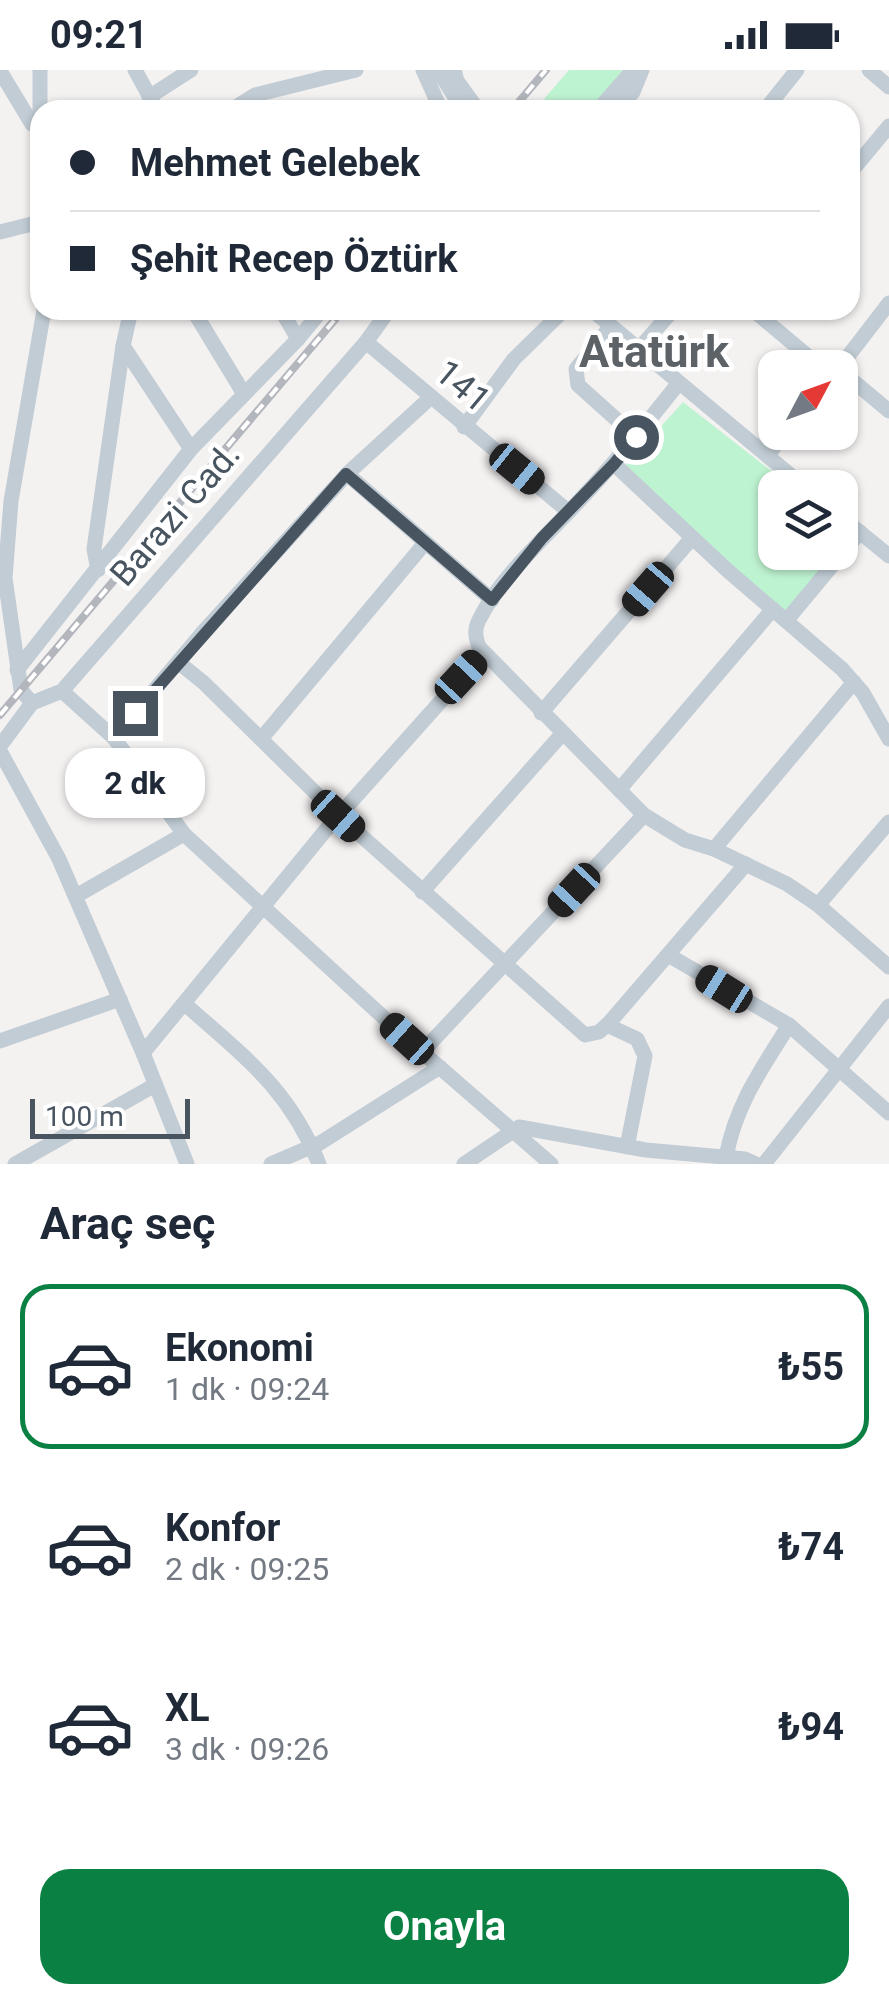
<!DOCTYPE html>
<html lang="tr">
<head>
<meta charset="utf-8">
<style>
  body { margin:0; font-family:Roboto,sans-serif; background:#f2f2f3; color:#1f2937; height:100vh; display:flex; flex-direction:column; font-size:38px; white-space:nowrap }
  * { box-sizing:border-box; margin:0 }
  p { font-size:32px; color:#747a83 }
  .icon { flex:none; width:55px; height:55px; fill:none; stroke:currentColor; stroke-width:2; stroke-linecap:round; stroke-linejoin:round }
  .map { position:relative; height:1094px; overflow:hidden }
  .side { display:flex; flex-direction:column; background:#fff; flex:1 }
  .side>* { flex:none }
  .hud { position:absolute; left:30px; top:30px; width:830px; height:220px; border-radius:30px; box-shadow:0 2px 8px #0004; display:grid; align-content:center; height:220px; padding:0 40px; background:#fff }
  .needle { width:65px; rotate:49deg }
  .fabs { position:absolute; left:758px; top:280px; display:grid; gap:20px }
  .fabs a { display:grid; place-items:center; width:100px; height:100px; border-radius:20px; background:#fff; box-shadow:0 2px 8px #0004; font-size:50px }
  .scale { position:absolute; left:30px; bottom:25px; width:160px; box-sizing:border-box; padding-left:10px; border:5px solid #485560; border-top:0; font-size:28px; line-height:35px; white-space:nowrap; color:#485560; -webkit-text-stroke:8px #fff; paint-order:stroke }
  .end { position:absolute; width:45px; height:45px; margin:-22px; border:12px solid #485560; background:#fff; box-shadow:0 0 0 5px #fff }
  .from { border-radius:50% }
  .bubble { position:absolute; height:70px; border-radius:30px; background:#fff; box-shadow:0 2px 8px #0004; font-size:32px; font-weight:700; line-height:70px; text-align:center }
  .car { position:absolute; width:30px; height:60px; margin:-30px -15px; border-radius:12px; box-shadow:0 0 8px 2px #0007; background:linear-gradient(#222 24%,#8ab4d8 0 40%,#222 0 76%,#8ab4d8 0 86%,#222 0) }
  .hud b { display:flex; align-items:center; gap:35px; height:95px; font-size:38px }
  .hud b+b { border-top:2px solid #e0e1e3 }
  .hud i { width:25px; height:25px; background:#1f2937 }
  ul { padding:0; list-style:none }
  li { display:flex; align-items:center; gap:30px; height:165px; margin:0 20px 15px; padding:0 20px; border:5px solid transparent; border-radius:30px }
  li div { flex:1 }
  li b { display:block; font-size:38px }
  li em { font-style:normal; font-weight:700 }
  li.on { border-color:#0b8043 }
  li>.icon { width:90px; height:90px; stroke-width:1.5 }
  h2 { padding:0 40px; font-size:45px; line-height:120px }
  .button { display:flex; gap:20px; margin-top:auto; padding:20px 40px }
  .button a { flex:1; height:115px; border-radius:30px; background:#0b8043; color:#fff; font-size:40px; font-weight:700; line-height:115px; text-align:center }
  .status { display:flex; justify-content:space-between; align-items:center; height:70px; padding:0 50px; background:#fff; direction:ltr }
  .status svg { height:28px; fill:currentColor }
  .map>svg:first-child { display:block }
</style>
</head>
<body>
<div class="status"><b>09:21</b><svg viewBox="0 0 49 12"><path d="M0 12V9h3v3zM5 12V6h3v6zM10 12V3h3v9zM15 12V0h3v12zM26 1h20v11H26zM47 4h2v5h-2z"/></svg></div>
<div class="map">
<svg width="889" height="1094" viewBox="0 0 889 1094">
  <rect width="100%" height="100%" fill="#f4f1f1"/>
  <g fill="#bef3d1">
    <polygon points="569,0 623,0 589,40 557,40 544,29"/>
    <polygon points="683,332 792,417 775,418 775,482 840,482 840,457 849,465 850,472 788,542 781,540 627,400 626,395"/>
  </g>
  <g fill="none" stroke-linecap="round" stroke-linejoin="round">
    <g stroke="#c1ccd4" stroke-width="15">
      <polyline points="135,0 157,40"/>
      <polyline points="423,0 441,40"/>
      <polyline points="438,0 463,40"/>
      <polyline points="454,0 457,11 478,40"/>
      <polyline points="869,0 889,17"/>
      <polyline points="0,1 32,54 40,58"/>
      <polyline points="149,27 191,0"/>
      <polyline points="231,40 255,25 356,0"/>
      <polyline points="598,40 633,0"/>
      <polyline points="616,40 633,22 642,0"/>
      <polyline points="765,40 797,0"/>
      <polyline points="40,60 40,0"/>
      <polyline points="850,103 889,56"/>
      <polyline points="0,162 40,152"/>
      <polyline points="193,240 244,324"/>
      <polyline points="281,240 298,269"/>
      <polyline points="592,240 806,418"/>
      <polyline points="753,240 822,298"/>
      <polyline points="611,256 576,299 578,315 636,367"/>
      <polyline points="366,272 569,442"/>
      <polyline points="123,276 191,379"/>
      <polyline points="638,280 673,240"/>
      <polyline points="839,298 889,233"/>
      <polyline points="840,300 889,341"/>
      <path d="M678,314C646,354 614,394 579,431C547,466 502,505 480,548C474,559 475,566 479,577L644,745L685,770L714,779L787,814L818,835L889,897"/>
      <polyline points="464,357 514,289 564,240"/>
      <polyline points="768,385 786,362"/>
      <polyline points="614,394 727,500 842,599 863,623 889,669"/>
      <polyline points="347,404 492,530"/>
      <polyline points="840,446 889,486"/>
      <polyline points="98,500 94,479 123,276 131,240"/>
      <polyline points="786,551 860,462"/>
      <polyline points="178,592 204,613 339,746 585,965 599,962 609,953 746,794"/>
      <polyline points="17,600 191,379 298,269 322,240"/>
      <polyline points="62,621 114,668 184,764 407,969 551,1094"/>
      <polyline points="32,633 21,620 5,508 11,431 44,240"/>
      <polyline points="541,643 692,468"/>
      <polyline points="114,668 203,562 347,404 430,328"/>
      <polyline points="261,669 425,473"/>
      <polyline points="0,676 32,633 62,621 366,272 389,240"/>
      <polyline points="0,681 59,789 143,983"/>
      <polyline points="619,720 773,539"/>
      <polyline points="714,779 854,612"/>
      <polyline points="422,822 562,664"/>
      <polyline points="76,826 184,764"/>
      <polyline points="818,835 889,752"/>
      <polyline points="668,885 789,955 889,1043"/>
      <path d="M185,934C244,987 289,1018 319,1094"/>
      <polyline points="607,955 637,969 645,986 627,1077"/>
      <polyline points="0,971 120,929"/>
      <polyline points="422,982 644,745"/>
      <path d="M726,1087C736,1034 761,1000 789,955"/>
      <polyline points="15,1094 155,1015"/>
      <polyline points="187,1094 143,983 325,761 483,584"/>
      <polyline points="271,1094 320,1073 440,997"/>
      <polyline points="464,1094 519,1057 646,1080 745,1089 756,1094"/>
      <polyline points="764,1094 889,936"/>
    </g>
    <g stroke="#b3b6bc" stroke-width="8">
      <g id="rail">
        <polyline points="512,40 546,0"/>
        <polyline points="0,645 343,240"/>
      </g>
    </g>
    <use href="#rail" stroke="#fff" stroke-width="4" stroke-dasharray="11" stroke-linecap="butt"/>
  </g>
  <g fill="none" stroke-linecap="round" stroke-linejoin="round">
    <polyline stroke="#485560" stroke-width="12" points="135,643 346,404 492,530 542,468 614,394 636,367"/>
  </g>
  <g text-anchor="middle" stroke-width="9" stroke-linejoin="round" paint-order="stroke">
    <g font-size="35" fill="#485560" stroke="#fff">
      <text transform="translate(463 316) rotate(40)" y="12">141</text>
      <text transform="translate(175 444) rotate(-49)" y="12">Barazi Cad.</text>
    </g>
    <g font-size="45" font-weight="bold" fill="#5d6267" stroke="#fff">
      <text x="654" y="297">Atatürk</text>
    </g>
  </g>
</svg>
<div class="fabs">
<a><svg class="needle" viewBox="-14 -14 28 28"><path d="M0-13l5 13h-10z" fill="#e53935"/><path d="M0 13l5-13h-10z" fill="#747a83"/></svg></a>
<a><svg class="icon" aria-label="layers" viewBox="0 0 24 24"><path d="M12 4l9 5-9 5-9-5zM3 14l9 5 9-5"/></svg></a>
</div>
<div class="scale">100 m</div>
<i class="end from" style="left:636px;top:367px"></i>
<i class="end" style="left:135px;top:643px"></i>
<div class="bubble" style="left:65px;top:678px;width:140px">2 dk</div>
<i class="car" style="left:517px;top:399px;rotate:129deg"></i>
<i class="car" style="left:648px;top:519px;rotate:221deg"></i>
<i class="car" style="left:461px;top:607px;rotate:43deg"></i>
<i class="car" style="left:338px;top:746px;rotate:132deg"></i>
<i class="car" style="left:574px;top:820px;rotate:223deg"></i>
<i class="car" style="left:724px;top:919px;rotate:302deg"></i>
<i class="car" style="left:407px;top:969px;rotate:312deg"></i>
<div class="hud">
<b><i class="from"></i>Mehmet Gelebek</b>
<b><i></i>Şehit Recep Öztürk</b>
</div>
</div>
<section class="side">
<h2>Araç seç</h2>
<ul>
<li class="on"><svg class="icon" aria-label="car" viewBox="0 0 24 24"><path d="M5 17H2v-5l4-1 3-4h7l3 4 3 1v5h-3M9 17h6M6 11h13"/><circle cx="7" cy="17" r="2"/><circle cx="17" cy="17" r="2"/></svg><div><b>Ekonomi</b><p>1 dk · 09:24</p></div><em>₺55</em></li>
<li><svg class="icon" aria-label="car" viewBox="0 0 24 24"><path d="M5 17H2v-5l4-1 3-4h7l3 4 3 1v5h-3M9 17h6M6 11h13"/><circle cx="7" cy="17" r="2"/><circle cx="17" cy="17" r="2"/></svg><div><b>Konfor</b><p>2 dk · 09:25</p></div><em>₺74</em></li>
<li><svg class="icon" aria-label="car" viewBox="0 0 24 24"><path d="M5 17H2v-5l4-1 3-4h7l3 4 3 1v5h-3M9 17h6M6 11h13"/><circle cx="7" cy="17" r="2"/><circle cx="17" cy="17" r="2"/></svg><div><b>XL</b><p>3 dk · 09:26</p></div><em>₺94</em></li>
</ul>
<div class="button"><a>Onayla</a></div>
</section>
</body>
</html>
